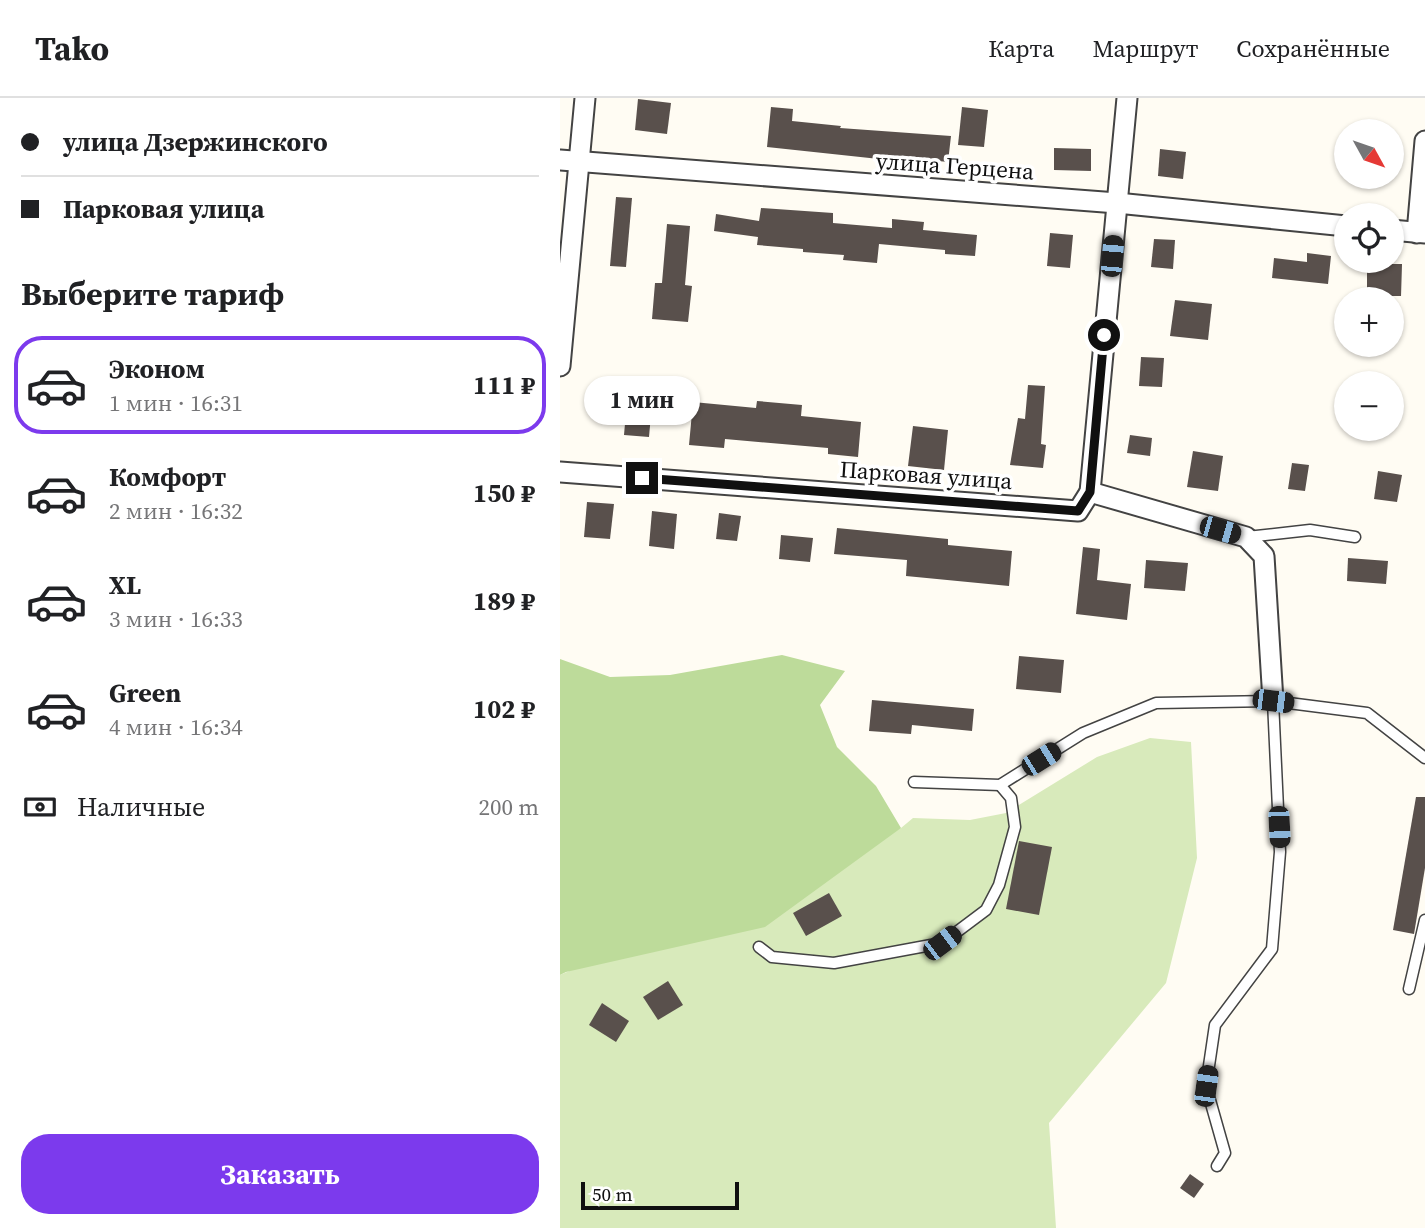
<!DOCTYPE html>
<html lang="ru">
<head>
<meta charset="utf-8">
<style>
  body { margin:0; font-family:"Source Serif 4",serif; background:#f6f6f6; color:#202124; height:100vh; display:flex; flex-direction:column; font-size:26px; white-space:nowrap }
  * { box-sizing:border-box; margin:0 }
  p { font-size:23px; color:#757577 }
  .icon { flex:none; width:38px; height:38px; fill:none; stroke:currentColor; stroke-width:2; stroke-linecap:round; stroke-linejoin:round }
  .map { position:relative; flex:1; overflow:hidden }
  .details { display:flex; flex-direction:column; background:#fff; width:560px }
  .details>* { flex:none }
  .banner { display:grid; align-content:center; height:154px; padding:0 21px; background:#fff }
  .needle { width:46px; rotate:130deg }
  .controls { position:absolute; left:774px; top:21px; display:grid; gap:14px }
  .controls a { display:grid; place-items:center; width:70px; height:70px; border-radius:50%; background:#fff; box-shadow:0 2px 5px #0004; font-size:35px }
  .scale { position:absolute; left:21px; bottom:18px; width:158px; box-sizing:border-box; padding-left:7px; border:4px solid #101010; border-top:0; font-size:19px; line-height:24px; white-space:nowrap; color:#101010; -webkit-text-stroke:5px #fff; paint-order:stroke }
  .end { position:absolute; width:32px; height:32px; margin:-16px; border:9px solid #101010; background:#fff; box-shadow:0 0 0 4px #fff }
  .from { border-radius:50% }
  .bubble { position:absolute; height:49px; border-radius:24px; background:#fff; box-shadow:0 2px 5px #0004; font-size:23px; font-weight:700; line-height:49px; text-align:center }
  .car { position:absolute; width:21px; height:42px; margin:-21px -10px; border-radius:9px; box-shadow:0 0 5px 2px #0007; background:linear-gradient(#222 24%,#8ab4d8 0 40%,#222 0 76%,#8ab4d8 0 86%,#222 0) }
  .banner b { display:flex; align-items:center; gap:24px; height:66px; font-size:26px }
  .banner b+b { border-top:2px solid #e0e0e0 }
  .banner i { width:18px; height:18px; background:#202124 }
  ul { padding:0; list-style:none }
  li { display:flex; align-items:center; gap:21px; height:98px; margin:0 14px 10px; padding:0 7px; border:4px solid transparent; border-radius:28px }
  li div { flex:1 }
  li b { display:block; font-size:26px }
  li em { font-style:normal; font-weight:700 }
  li.current { border-color:#7c3aed }
  li>.icon { width:63px; height:63px; stroke-width:1.5 }
  h2 { padding:0 21px; font-size:32px; line-height:84px }
  .pay { display:flex; align-items:center; gap:18px; height:77px; padding:0 21px; font-size:26px }
  .pay p { margin-inline-start:auto }
  .cta { display:flex; gap:14px; margin-top:auto; padding:14px 21px }
  .cta a { flex:1; height:80px; border-radius:28px; background:#7c3aed; color:#fff; font-size:28px; font-weight:700; line-height:80px; text-align:center }
  header { display:flex; align-items:center; gap:42px; box-sizing:border-box; height:98px; padding:0 35px; background:#fff; border-bottom:2px solid #e0e0e0 }
  header strong { font-size:33px }
  nav { display:flex; gap:38px; margin-inline-start:auto; font-size:24px }
  main { display:flex; flex:1; min-height:0 }
  .map>svg:first-child { display:block }
</style>
</head>
<body>
<header>
<strong>Tako</strong>
<nav><a>Карта</a><a>Маршрут</a><a>Сохранённые</a></nav>
</header>
<main>
<section class="details">
<div class="banner">
<b><i class="from"></i>улица Дзержинского</b>
<b><i></i>Парковая улица</b>
</div>
<h2>Выберите тариф</h2>
<ul>
<li class="current"><svg class="icon" aria-label="car" viewBox="0 0 24 24"><path d="M5 17H2v-5l4-1 3-4h7l3 4 3 1v5h-3M9 17h6M6 11h13"/><circle cx="7" cy="17" r="2"/><circle cx="17" cy="17" r="2"/></svg><div><b>Эконом</b><p>1 мин · 16:31</p></div><em>111 ₽</em></li>
<li><svg class="icon" aria-label="car" viewBox="0 0 24 24"><path d="M5 17H2v-5l4-1 3-4h7l3 4 3 1v5h-3M9 17h6M6 11h13"/><circle cx="7" cy="17" r="2"/><circle cx="17" cy="17" r="2"/></svg><div><b>Комфорт</b><p>2 мин · 16:32</p></div><em>150 ₽</em></li>
<li><svg class="icon" aria-label="car" viewBox="0 0 24 24"><path d="M5 17H2v-5l4-1 3-4h7l3 4 3 1v5h-3M9 17h6M6 11h13"/><circle cx="7" cy="17" r="2"/><circle cx="17" cy="17" r="2"/></svg><div><b>XL</b><p>3 мин · 16:33</p></div><em>189 ₽</em></li>
<li><svg class="icon" aria-label="car" viewBox="0 0 24 24"><path d="M5 17H2v-5l4-1 3-4h7l3 4 3 1v5h-3M9 17h6M6 11h13"/><circle cx="7" cy="17" r="2"/><circle cx="17" cy="17" r="2"/></svg><div><b>Green</b><p>4 мин · 16:34</p></div><em>102 ₽</em></li>
</ul>
<div class="pay"><svg class="icon" aria-label="cash" viewBox="0 0 24 24"><path d="M3 7h18v10H3z"/><circle cx="12" cy="12" r="2"/></svg>Наличные<p>200 m</p></div>
<div class="cta"><a>Заказать</a></div>
</section>
<div class="map">
<svg width="865" height="1130" viewBox="0 0 865 1130">
  <rect width="100%" height="100%" fill="#fffcf3"/>
  <polygon fill="#d8eabb" points="590,640 631,644 637,760 606,885 489,1025 496,1130 0,1130 0,877 341,730 353,720 410,722 446,715 537,659"/>
  <polygon fill="#bddb9a" points="222,557 285,573 260,607 277,649 316,688 341,730 205,829 6,874 0,877 0,561 50,579 110,577"/>
  <g fill="#59504c">
    <polygon points="78,1 111,5 107,36 75,32"/>
    <polygon points="211,9 233,11 232,23 281,28 280,30 391,38 388,64 319,57 319,61 207,49"/>
    <polygon points="402,9 428,12 424,49 398,47"/>
    <polygon points="494,50 531,51 531,73 494,72"/>
    <polygon points="600,51 626,54 623,81 598,78"/>
    <polygon points="56,99 72,100 66,169 50,168"/>
    <polygon points="201,110 273,115 273,125 332,130 332,121 364,124 363,132 417,137 415,158 385,156 385,152 319,146 317,165 283,162 284,157 243,154 243,151 197,147 198,139 154,133 156,116 199,123"/>
    <polygon points="107,126 130,128 125,187 132,188 128,224 92,221 95,185 102,185"/>
    <polygon points="490,135 513,137 510,170 487,168"/>
    <polygon points="594,141 615,142 613,171 591,169"/>
    <polygon points="747,155 771,158 768,186 712,180 714,160 747,164"/>
    <polygon points="807,166 842,166 841,198 807,198"/>
    <polygon points="615,202 652,206 648,242 610,238"/>
    <polygon points="581,259 604,260 602,289 579,288"/>
    <polygon points="468,287 485,288 481,346 486,347 483,370 450,367 458,320 465,321"/>
    <polygon points="67,303 92,305 89,339 64,337"/>
    <polygon points="197,303 242,307 241,318 301,324 298,359 268,356 268,350 165,341 164,350 129,347 133,304 196,310"/>
    <polygon points="353,328 388,332 384,372 348,368"/>
    <polygon points="570,337 592,340 590,358 567,355"/>
    <polygon points="633,353 663,358 658,393 627,389"/>
    <polygon points="732,365 749,367 745,393 728,391"/>
    <polygon points="818,373 842,377 837,404 814,401"/>
    <polygon points="27,404 54,406 50,441 24,439"/>
    <polygon points="92,413 117,416 114,451 89,448"/>
    <polygon points="159,415 181,418 177,443 156,441"/>
    <polygon points="277,430 388,441 388,447 452,453 449,488 346,478 347,462 274,456"/>
    <polygon points="221,437 253,440 250,464 219,461"/>
    <polygon points="523,449 540,451 537,482 571,486 567,522 516,516"/>
    <polygon points="788,460 828,463 826,486 787,483"/>
    <polygon points="586,462 628,465 625,493 584,490"/>
    <polygon points="459,558 504,562 501,595 456,591"/>
    <polygon points="312,602 414,611 412,633 352,627 351,636 309,633"/>
    <polygon points="856,699 865,699 865,770 854,836 833,832"/>
    <polygon points="459,743 492,749 479,817 446,811"/>
    <polygon points="269,795 282,818 246,838 233,815"/>
    <polygon points="108,883 123,907 98,922 83,899"/>
    <polygon points="42,905 69,923 56,944 29,927"/>
    <polygon points="630,1076 644,1086 634,1100 620,1090"/>
  </g>
  <g fill="none" stroke-linecap="round" stroke-linejoin="round">
    <g stroke="#434343" stroke-width="13">
      <g id="service">
        <polyline points="687,439 750,432 795,439"/>
        <polyline points="354,684 440,687 523,635 596,605 713,603 807,615 865,660"/>
        <polyline points="199,849 212,859 274,865 382,845 426,812 439,787 455,729 451,700 440,687"/>
        <polyline points="849,891 865,822"/>
        <polyline points="657,1068 665,1055 646,988 655,927 712,851 720,754 713,603"/>
      </g>
    </g>
    <g stroke="#434343" stroke-width="23">
      <g id="minor">
        <polyline points="0,62 557,105 786,128"/>
        <polyline points="831,132 865,135"/>
        <polyline points="857,135 865,43"/>
        <polyline points="0,268 25,0"/>
        <polyline points="0,374 518,413 530,394 686,439 704,458 713,603"/>
        <polyline points="530,394 567,0"/>
      </g>
    </g>
    <use href="#service" stroke="#fff" stroke-width="10"/>
    <use href="#minor" stroke="#fff" stroke-width="19"/>
  </g>
  <g fill="none" stroke-linecap="round" stroke-linejoin="round">
    <polyline stroke="#101010" stroke-width="9" points="82,380 518,413 530,394 544,237"/>
  </g>
  <g text-anchor="middle" stroke-width="7" stroke-linejoin="round" paint-order="stroke">
    <g font-size="23" fill="#101010" stroke="#fff">
      <text transform="translate(395 68) rotate(4)" y="8">улица Герцена</text>
      <text transform="translate(366 377) rotate(4)" y="8">Парковая улица</text>
    </g>
  </g>
</svg>
<div class="controls">
<a><svg class="needle" viewBox="-14 -14 28 28"><path d="M0-13l5 13h-10z" fill="#e53935"/><path d="M0 13l5-13h-10z" fill="#757577"/></svg></a>
<a><svg class="icon" aria-label="locate" viewBox="0 0 24 24"><circle cx="12" cy="12" r="6"/><path d="M12 2v4M12 18v4M2 12h4M18 12h4"/></svg></a>
<a>+</a>
<a>−</a>
</div>
<div class="scale">50 m</div>
<i class="end from" style="left:544px;top:237px"></i>
<i class="end" style="left:82px;top:380px"></i>
<div class="bubble" style="left:24px;top:278px;width:116px">1 мин</div>
<i class="car" style="left:552px;top:158px;rotate:5deg"></i>
<i class="car" style="left:660px;top:432px;rotate:106deg"></i>
<i class="car" style="left:713px;top:603px;rotate:97deg"></i>
<i class="car" style="left:481px;top:661px;rotate:58deg"></i>
<i class="car" style="left:719px;top:729px;rotate:177deg"></i>
<i class="car" style="left:382px;top:845px;rotate:53deg"></i>
<i class="car" style="left:646px;top:988px;rotate:8deg"></i>
</div>
</main>
</body>
</html>
